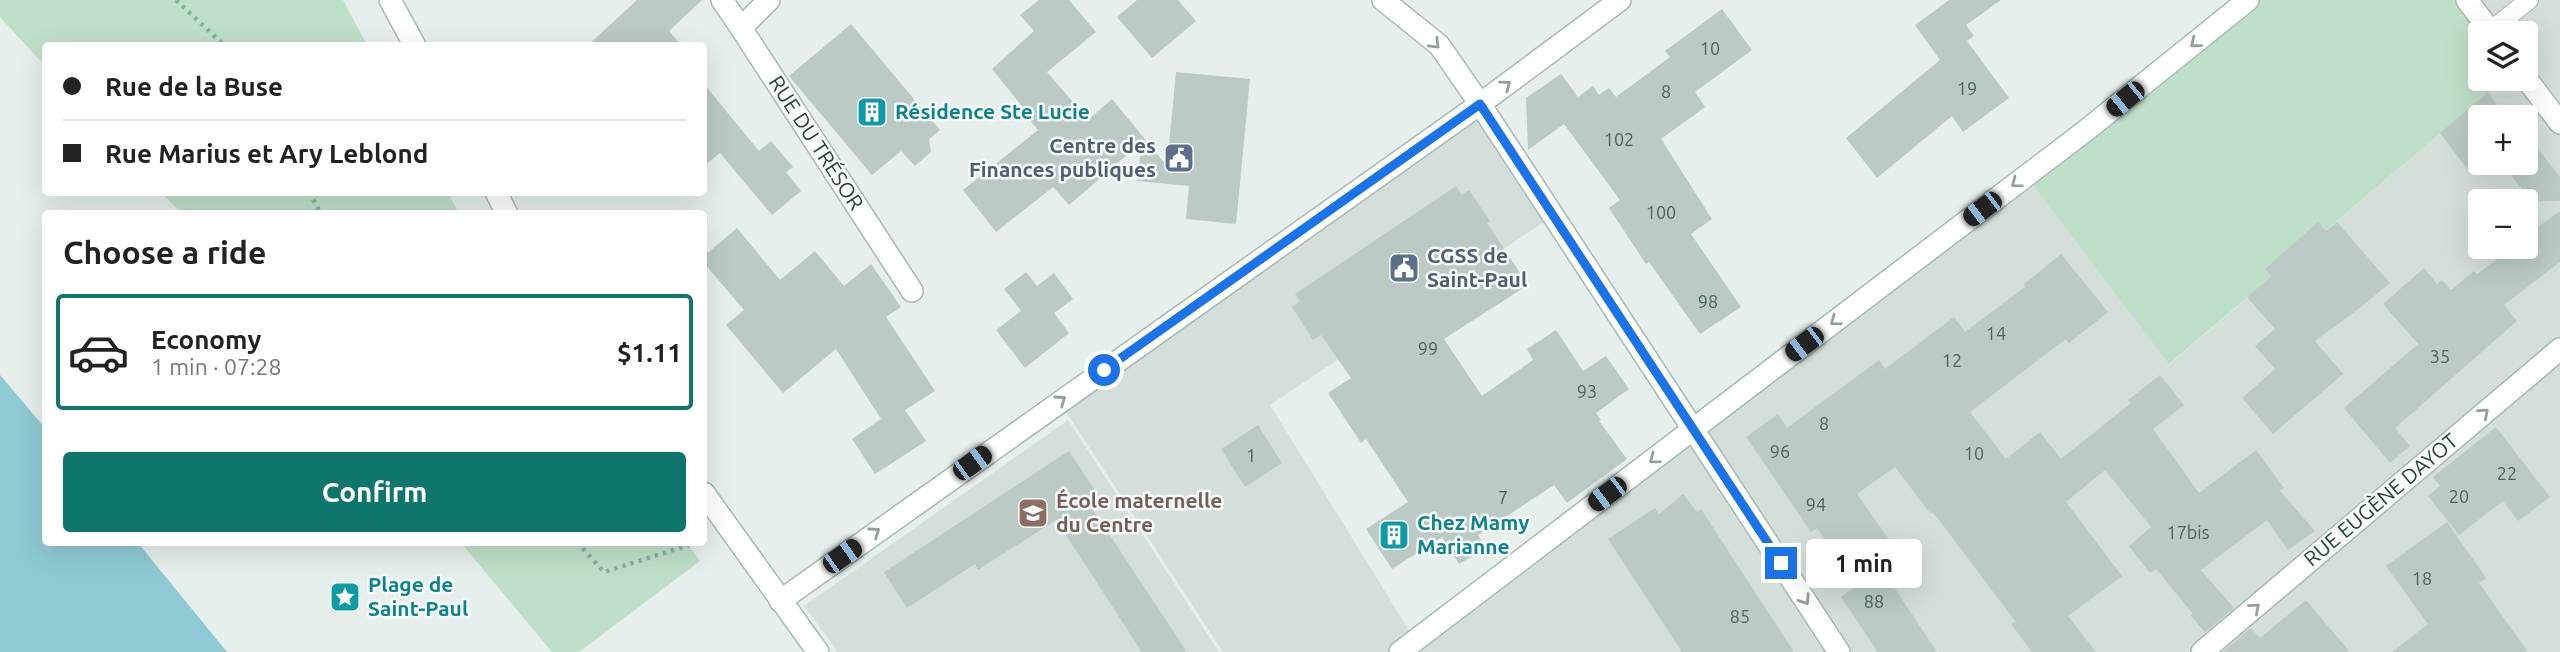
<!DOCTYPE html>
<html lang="en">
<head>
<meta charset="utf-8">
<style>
  body { margin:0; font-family:Ubuntu,sans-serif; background:#f6f6f6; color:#222; height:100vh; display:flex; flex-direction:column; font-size:26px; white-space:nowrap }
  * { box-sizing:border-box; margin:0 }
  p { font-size:23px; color:#767676 }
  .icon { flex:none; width:38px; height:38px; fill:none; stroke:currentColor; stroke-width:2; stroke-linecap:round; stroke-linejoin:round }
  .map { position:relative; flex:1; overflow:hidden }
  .sheet { position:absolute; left:42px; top:210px; width:665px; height:336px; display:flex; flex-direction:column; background:#fff; border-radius:7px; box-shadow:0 7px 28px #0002 }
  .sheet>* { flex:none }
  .guide { position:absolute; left:42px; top:42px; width:665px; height:154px; border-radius:7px; box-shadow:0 7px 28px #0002; display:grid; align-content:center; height:154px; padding:0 21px; background:#fff }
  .controls { position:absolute; left:2468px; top:21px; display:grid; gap:14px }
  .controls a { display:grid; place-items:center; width:70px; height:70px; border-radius:7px; background:#fff; box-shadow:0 7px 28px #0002; font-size:35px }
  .end { position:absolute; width:32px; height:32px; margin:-16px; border:9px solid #1a73e8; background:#fff; box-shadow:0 0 0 4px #fff }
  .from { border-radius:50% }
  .bubble { position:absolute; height:49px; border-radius:7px; background:#fff; box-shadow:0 7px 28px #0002; font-size:23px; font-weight:700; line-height:49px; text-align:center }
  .car { position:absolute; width:21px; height:42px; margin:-21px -10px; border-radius:9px; box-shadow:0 0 5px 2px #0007; background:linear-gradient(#222 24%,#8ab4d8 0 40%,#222 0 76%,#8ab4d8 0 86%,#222 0) }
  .guide b { display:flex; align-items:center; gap:24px; height:66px; font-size:26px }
  .guide b+b { border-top:2px solid #e0e0e0 }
  .guide i { width:18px; height:18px; background:#222 }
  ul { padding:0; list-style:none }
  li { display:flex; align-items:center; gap:21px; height:116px; margin:0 14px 10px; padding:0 7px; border:4px solid transparent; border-radius:7px }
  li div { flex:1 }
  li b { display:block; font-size:26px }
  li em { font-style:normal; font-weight:700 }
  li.on { border-color:#0f766e }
  li>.icon { width:63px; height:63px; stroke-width:1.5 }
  h2 { padding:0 21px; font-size:32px; line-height:84px }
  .action { display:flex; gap:14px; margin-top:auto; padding:14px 21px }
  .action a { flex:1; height:80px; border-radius:7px; background:#0f766e; color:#fff; font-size:28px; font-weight:700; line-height:80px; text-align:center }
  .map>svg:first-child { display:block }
</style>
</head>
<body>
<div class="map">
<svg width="2560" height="652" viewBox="0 0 2560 652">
  <rect width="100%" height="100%" fill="#e6efeb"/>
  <g fill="#d4dfda" fill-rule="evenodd">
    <path d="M2467,0H2560V652H1223L1059,401L1480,104L1553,216L1270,405L1415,640L2026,176L2170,364L2504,79H2525V33H2492ZM2480,117H2525V163H2480ZM2480,201H2525V247H2480Z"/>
    <polygon points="1068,420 1219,652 838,652 804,606"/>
  </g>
  <g fill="#bfe0c8">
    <polygon points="0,0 343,0 367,45 46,46 45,66 0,17"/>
    <polygon points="2248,0 2467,0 2480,33 2480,79 2504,79 2169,364 2026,176"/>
    <polygon points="162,193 448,193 459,213 181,213"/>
    <polygon points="461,543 687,543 700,561 579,652 552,652"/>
  </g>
  <polygon fill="#8ec9d4" points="0,375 45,428 46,542 138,543 227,652 0,652"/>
  <g fill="#bbcac4">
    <polygon points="637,0 702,0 669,31 682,46 587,46"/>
    <polygon points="1039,0 1069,0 1096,32 1047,72 1088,120 1112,99 1167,166 1176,72 1250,79 1236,224 1186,219 1189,186 1137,181 1142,142 1069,205 1053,187 996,232 963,190 1038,130 1023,112 1025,110 992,69 1034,31 1020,15"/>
    <polygon points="1137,0 1178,0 1196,21 1152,58 1117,17"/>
    <polygon points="1949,0 2001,0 1966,25 1974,36 1967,41 2009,98 1963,132 1952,116 1877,178 1846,138 1940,60 1915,25"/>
    <polygon points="1722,9 1752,50 1695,92 1705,107 1661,139 1712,219 1691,234 1741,307 1700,334 1649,262 1646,264 1609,208 1620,200 1564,124 1528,150 1526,98 1561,74 1578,97 1593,86 1599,95 1609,88 1616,97 1670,57 1665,51"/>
    <polygon points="851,24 940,130 929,139 931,152 915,166 901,151 872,175 789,76"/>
    <polygon points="704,84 759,151 771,141 793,167 786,172 801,191 772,215 720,153 704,166"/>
    <polygon points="2488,92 2506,117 2480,117 2480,161 2468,170 2440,133"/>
    <polygon points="2525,132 2560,177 2560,201 2532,201 2501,163 2525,163"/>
    <polygon points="1456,186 1462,195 1469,190 1490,221 1487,223 1528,285 1444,339 1482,396 1533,360 1527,349 1556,330 1583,371 1606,356 1629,389 1596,413 1601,420 1599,421 1627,459 1567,503 1554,485 1478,535 1486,548 1459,564 1442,537 1392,569 1366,529 1408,502 1366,439 1361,443 1328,393 1351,378 1321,335 1313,340 1292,307 1300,301 1295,294"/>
    <polygon points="2560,211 2560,262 2504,305 2517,321 2395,428 2410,446 2390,463 2344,408 2418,344 2383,304 2424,268 2437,284 2442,280 2451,290 2474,271 2477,274 2513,247 2525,247 2525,237"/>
    <polygon points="2318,222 2326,231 2337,222 2390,283 2361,307 2315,341 2343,374 2273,434 2242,398 2275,369 2255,346 2275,329 2247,297 2272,276 2265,269"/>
    <polygon points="737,228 780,280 815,251 844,286 871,264 901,307 886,317 935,391 905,410 926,441 875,474 852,439 881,419 836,349 783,393 726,325 744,310 704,263 704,256"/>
    <polygon points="2061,254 2108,312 2069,343 2066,339 1970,412 2006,459 2040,432 2061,459 2131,403 2128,400 2160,375 2184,405 2153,429 2199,493 2256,450 2284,488 2280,491 2315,531 2288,550 2267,520 2201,570 2234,608 2205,632 2190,615 2193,614 2156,569 2150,573 2129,546 2151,527 2105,470 2066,502 2122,576 2068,616 2096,652 2032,652 2011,624 2015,621 1939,520 1932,512 1930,513 1895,467 1857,494 1890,541 1872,554 1937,652 1878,652 1841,597 1857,585 1817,528 1811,532 1746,437 1778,414 1787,428 1879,360 1885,369 1954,317 1965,332 2025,287 2024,284"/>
    <polygon points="1026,272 1037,286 1054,273 1073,299 1054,313 1069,333 1025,368 996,330 1021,311 1004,289"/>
    <polygon points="1258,425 1282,463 1245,487 1221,449"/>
    <polygon points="2496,427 2550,497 2518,521 2503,501 2459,535 2428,496 2440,486 2433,477"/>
    <polygon points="1069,451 1098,495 1088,502 1187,652 1142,652 1056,520 978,570 975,564 907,608 884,572"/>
    <polygon points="1683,494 1697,512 1701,509 1794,652 1682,652 1608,539 1655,508 1659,514"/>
    <polygon points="2447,522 2486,578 2479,583 2528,652 2392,652 2428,624 2386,566"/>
    <polygon points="2306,600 2350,652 2222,652 2251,628 2260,638"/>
  </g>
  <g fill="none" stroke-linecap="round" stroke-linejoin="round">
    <g stroke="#a8b8b2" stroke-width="20">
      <polyline id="service" points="2490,31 2529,0"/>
    </g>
    <g stroke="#a8b8b2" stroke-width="24">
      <g id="minor">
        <polyline points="722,0 741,28"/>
        <polyline points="769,0 741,28 912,291"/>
        <polyline points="2202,652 2560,349"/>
      </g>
    </g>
    <g stroke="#a8b8b2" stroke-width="24">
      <g id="tertiary">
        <polyline points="1383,0 1439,45 1480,104 1839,652"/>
        <polyline points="2467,0 2492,33"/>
        <polyline points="2525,77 2560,123"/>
        <polyline points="780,601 1480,104 1620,0"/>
      </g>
    </g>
    <g stroke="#a4bbb3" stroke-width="24">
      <g id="secondary">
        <polyline points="390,0 415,46"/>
        <polyline points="496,192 507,214"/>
        <polyline points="704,493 818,652"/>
        <polyline points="1400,652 2084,132 2248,0"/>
      </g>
    </g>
    <g stroke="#86b3a5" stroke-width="4.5" stroke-dasharray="3.5 5" stroke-linecap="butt">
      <polyline points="176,0 225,46"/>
      <polyline points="309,192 321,214"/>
      <polyline points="577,542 604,572 689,545"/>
    </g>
    <use href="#service" stroke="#fff" stroke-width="18"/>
    <use href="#minor" stroke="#fff" stroke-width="21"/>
    <use href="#tertiary" stroke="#fff" stroke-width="21"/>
    <use href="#secondary" stroke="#fff" stroke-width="21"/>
  </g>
  <defs><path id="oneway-chevron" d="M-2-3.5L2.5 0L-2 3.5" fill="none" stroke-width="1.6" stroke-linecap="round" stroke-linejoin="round" transform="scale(1.75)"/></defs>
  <g stroke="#92a09c">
    <use href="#oneway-chevron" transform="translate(2195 43) rotate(141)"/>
    <use href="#oneway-chevron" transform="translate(1435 44) rotate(45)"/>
    <use href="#oneway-chevron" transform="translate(1506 85) rotate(-37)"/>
    <use href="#oneway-chevron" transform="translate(2016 183) rotate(143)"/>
    <use href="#oneway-chevron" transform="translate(1835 321) rotate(143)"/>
    <use href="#oneway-chevron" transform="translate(1061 400) rotate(-35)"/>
    <use href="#oneway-chevron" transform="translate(2484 413) rotate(-40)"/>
    <use href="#oneway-chevron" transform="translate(1654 459) rotate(143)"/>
    <use href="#oneway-chevron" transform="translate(875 532) rotate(-35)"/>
    <use href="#oneway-chevron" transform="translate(1805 600) rotate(57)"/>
    <use href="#oneway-chevron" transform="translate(2255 608) rotate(-40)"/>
  </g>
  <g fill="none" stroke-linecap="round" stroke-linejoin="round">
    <polyline stroke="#1a73e8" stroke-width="9" points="1104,370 1480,104 1781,563"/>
  </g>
  <defs>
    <g id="building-square" transform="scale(1.575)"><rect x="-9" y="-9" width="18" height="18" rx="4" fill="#0f9aa8" stroke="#f7fbf9"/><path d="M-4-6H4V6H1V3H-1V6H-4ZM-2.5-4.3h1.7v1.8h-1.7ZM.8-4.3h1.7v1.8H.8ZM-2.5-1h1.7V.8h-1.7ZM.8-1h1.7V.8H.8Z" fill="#fff"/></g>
    <g id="civic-square" transform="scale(1.575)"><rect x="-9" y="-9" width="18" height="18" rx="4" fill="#5c6f8a" stroke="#f7fbf9"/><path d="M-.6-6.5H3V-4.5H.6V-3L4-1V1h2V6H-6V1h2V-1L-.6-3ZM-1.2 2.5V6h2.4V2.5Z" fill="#fff"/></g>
    <g id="school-square" transform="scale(1.575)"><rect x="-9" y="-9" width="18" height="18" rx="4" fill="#8d6e63" stroke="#f7fbf9"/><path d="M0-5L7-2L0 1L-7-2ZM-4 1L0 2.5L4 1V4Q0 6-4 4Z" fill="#fff"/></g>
    <g id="sight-square" transform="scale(1.575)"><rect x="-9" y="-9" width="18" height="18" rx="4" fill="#0f9aa8" stroke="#f7fbf9"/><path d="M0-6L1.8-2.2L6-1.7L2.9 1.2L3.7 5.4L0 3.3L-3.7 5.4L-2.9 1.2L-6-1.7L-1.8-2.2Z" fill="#fff"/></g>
  </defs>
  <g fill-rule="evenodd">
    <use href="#building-square" x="872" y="112"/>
    <use href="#civic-square" x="1179" y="158"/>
    <use href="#civic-square" x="1404" y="268"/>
    <use href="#school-square" x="1033" y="513"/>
    <use href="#building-square" x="1394" y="535"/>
    <use href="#sight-square" x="345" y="597"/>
  </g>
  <g text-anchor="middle" stroke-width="5" stroke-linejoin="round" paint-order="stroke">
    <g font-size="18" fill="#4a645c">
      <text x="1710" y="55">10</text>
      <text x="1967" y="95">19</text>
      <text x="1666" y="98">8</text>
      <text x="1619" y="146">102</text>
      <text x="1661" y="219">100</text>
      <text x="1708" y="308">98</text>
      <text x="1996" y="340">14</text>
      <text x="1428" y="355">99</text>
      <text x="2440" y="363">35</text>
      <text x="1952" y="367">12</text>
      <text x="1587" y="398">93</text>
      <text x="1824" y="430">8</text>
      <text x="1780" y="458">96</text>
      <text x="1974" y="460">10</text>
      <text x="1251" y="462">1</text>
      <text x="2507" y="480">22</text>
      <text x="2459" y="503">20</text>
      <text x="1503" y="504">7</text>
      <text x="1816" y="511">94</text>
      <text x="2188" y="539">17bis</text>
      <text x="2422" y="585">18</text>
      <text x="1874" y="608">88</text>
      <text x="1740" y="623">85</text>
    </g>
    <g font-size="21" font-weight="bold" fill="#0d838f" stroke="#f7fbf9" text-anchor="start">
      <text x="895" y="119">Résidence Ste Lucie</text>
      <text x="1417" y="530">Chez Mamy<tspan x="1417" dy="24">Marianne</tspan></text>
      <text x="368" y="592">Plage de<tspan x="368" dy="24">Saint-Paul</tspan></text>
    </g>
    <g font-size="21" fill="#24423a" stroke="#f7fbf9">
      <text transform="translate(816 143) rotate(57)" y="7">RUE DU TRÉSOR</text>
      <text transform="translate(2381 500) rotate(-40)" y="7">RUE EUGÈNE DAYOT</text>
    </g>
    <g font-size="21" font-weight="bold" fill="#4e5e75" stroke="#f7fbf9" text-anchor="end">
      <text x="1156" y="153">Centre des<tspan x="1156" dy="24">Finances publiques</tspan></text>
      <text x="1427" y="263" text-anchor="start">CGSS de<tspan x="1427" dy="24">Saint-Paul</tspan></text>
    </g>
    <g font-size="21" font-weight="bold" fill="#785e54" stroke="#f7fbf9" text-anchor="start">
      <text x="1056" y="508">École maternelle<tspan x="1056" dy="24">du Centre</tspan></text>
    </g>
  </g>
</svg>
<div class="controls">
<a><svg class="icon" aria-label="layers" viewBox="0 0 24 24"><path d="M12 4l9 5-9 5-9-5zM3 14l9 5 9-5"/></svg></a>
<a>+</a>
<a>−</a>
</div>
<i class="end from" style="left:1104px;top:370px"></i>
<i class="end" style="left:1781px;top:563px"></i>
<div class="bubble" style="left:1806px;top:539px;width:116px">1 min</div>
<i class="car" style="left:2125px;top:99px;rotate:231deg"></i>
<i class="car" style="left:1982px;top:209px;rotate:233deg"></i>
<i class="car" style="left:1804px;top:344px;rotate:233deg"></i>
<i class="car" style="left:972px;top:463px;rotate:54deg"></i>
<i class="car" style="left:1607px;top:494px;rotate:233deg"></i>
<i class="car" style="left:842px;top:556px;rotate:55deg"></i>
<div class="guide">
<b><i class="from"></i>Rue de la Buse</b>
<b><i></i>Rue Marius et Ary Leblond</b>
</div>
<section class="sheet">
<h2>Choose a ride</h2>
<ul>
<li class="on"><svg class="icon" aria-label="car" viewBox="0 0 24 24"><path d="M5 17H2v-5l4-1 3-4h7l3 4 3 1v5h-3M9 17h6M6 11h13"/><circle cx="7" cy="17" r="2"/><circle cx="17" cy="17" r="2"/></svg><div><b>Economy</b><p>1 min · 07:28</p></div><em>$1.11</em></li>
</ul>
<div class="action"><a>Confirm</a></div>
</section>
</div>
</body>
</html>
